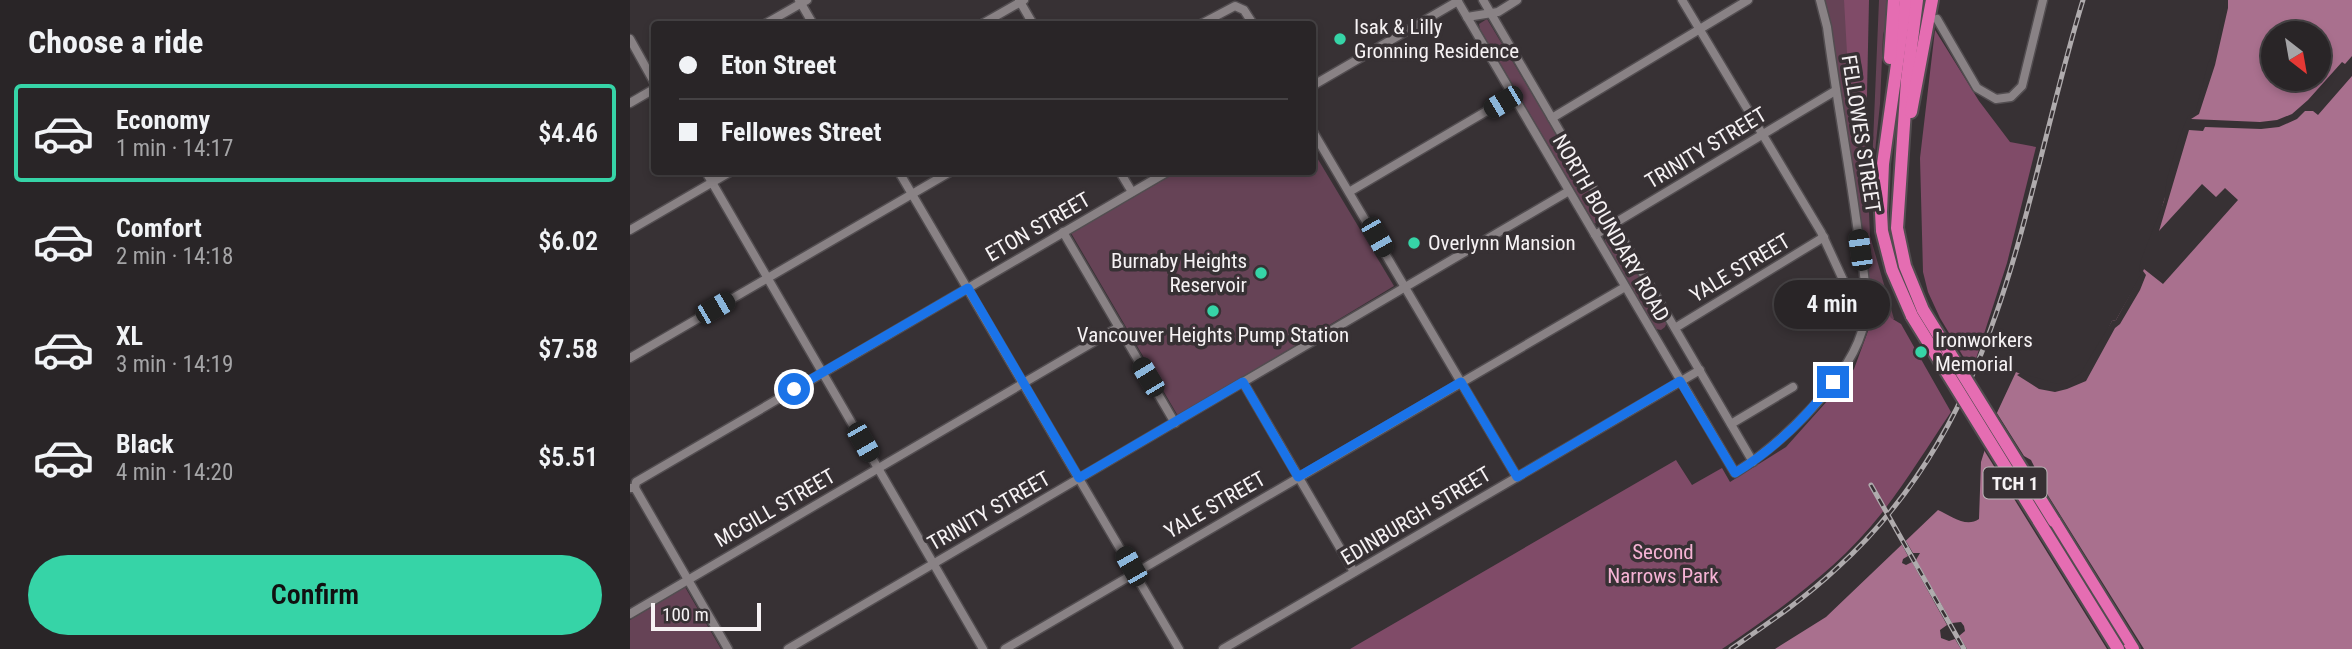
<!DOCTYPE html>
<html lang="en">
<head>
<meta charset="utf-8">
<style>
  body { margin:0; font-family:"Roboto Condensed",sans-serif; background:#353133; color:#f1f3f6; height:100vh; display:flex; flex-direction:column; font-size:26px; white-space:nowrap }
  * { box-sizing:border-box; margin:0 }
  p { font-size:23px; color:#a5a5a7 }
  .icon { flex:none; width:38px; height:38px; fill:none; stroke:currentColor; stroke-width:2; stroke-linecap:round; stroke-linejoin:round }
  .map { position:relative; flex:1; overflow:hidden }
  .details { display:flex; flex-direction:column; background:#292527; width:630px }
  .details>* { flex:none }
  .guide { position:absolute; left:21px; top:21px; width:665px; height:154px; border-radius:7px; box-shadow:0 4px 10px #0003,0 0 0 2px #454244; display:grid; align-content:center; height:154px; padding:0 28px; background:#292527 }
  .needle { width:46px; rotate:149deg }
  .controls { position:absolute; left:1631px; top:21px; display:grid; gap:14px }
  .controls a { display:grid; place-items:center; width:70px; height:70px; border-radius:50%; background:#292527; box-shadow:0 4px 10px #0003,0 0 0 2px #454244; font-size:35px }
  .scale { position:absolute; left:21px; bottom:18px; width:110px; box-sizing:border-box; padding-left:7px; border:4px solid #f6f2f4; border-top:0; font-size:19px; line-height:24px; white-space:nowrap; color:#f6f2f4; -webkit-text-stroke:5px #373134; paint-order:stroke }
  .end { position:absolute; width:32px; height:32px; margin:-16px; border:9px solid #1a73e8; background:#fff; box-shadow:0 0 0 4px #fff }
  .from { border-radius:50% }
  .bubble { position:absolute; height:49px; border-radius:24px; background:#292527; box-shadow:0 4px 10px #0003,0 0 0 2px #454244; font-size:23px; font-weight:600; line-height:49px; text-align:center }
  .car { position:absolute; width:21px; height:42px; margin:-21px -10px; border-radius:9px; box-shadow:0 0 5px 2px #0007; background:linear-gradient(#222 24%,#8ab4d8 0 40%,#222 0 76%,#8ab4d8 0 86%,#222 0) }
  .guide b { display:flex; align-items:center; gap:24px; height:66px; font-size:26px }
  .guide b+b { border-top:2px solid #454244 }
  .guide i { width:18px; height:18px; background:#f1f3f6 }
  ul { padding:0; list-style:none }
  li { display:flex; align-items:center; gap:21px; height:98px; margin:0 14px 10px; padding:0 14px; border:4px solid transparent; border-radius:7px }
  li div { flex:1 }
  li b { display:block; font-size:26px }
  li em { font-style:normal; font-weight:600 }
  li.current { border-color:#36d4a7 }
  li>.icon { width:63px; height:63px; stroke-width:1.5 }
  h2 { padding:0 28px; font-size:32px; line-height:84px }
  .action { display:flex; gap:14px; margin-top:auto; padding:14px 28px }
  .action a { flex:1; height:80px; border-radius:42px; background:#36d4a7; color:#111; font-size:28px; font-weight:600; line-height:80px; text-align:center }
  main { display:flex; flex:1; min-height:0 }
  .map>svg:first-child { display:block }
</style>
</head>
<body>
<main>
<section class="details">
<h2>Choose a ride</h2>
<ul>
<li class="current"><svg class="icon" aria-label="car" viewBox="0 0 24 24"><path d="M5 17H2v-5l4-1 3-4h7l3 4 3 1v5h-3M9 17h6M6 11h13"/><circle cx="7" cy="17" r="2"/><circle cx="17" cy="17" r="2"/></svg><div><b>Economy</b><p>1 min · 14:17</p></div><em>$4.46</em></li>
<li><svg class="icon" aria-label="car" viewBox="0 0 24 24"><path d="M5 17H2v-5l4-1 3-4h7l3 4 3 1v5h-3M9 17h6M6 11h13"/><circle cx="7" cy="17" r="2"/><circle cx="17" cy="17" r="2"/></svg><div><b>Comfort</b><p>2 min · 14:18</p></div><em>$6.02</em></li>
<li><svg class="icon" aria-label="car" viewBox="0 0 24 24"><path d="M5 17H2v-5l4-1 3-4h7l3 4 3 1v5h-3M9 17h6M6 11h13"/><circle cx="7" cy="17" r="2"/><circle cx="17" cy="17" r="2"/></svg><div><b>XL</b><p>3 min · 14:19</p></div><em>$7.58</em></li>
<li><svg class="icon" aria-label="car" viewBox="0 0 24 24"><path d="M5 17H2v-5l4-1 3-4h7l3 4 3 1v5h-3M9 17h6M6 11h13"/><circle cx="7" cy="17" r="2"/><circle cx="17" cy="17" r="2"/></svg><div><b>Black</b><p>4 min · 14:20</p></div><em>$5.51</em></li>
</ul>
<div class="action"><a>Confirm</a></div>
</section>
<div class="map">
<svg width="1722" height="649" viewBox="0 0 1722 649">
  <rect width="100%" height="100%" fill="#373134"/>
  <g fill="#664356">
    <polygon points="1194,0 1230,0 1240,236 1264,319 1239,324 1241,301 1236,258"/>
    <polygon points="1249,0 1258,0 1258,16 1253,35 1250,104 1241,191"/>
    <polygon points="857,19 975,215 970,224 964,223 850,29 849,24"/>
    <polygon points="683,151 764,286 548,416 441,233 547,172 682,172"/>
    <polygon points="978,232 986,234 1037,322 1035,327 1031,330 1026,329 976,244 975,239"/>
    <polygon points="55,587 91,649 0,649 0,620"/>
  </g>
  <g fill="#804b68">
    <polygon points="1214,0 1239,0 1236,141 1222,141"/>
    <polygon points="1305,30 1349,101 1380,142 1406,147 1377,263 1342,371 1310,318 1298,292 1293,272 1290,158"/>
    <path d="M1248,304L1254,305L1261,318L1271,324L1321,412C1298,446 1276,482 1251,514C1208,569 1149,610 1092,649H720L1046,460L1062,485L1092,468L1100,482L1156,447L1207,390L1224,369Z"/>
  </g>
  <path fill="#a9708e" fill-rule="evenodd" d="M1596,0H1722V649H1145L1196,617L1308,510C1321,516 1336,528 1349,519L1351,462L1365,417L1386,372C1399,378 1414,387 1428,386C1459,384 1470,344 1482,321L1486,320L1512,274L1559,117L1567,112L1584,59ZM1643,33H1689V79H1643Z"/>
  <g fill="#373134">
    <polygon points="1595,0 1598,0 1598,8 1585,65 1569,114 1561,119 1630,122 1647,120 1662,114 1678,100 1712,62 1715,64 1722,56 1722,76 1688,115 1683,111 1675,111 1667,119 1649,127 1631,129 1575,127 1573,131 1559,130 1529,231 1572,184 1586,197 1595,188 1608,200 1533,284 1514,269 1513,271 1516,275 1510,290 1490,324 1485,328 1456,381 1437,389 1425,392 1409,389 1387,375 1391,373 1427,384 1438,382 1450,374 1482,321 1486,320 1511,274 1509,269 1511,260 1534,201 1537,179 1549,138 1558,116 1566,110 1578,63 1584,53"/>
    <polygon points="1365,410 1394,456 1401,460 1405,468 1404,473 1514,649 1477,649 1378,489 1370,490 1366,485 1364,478 1367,471 1352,447"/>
    <polygon points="1274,538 1283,553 1290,553 1286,560 1322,623 1331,622 1334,626 1335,631 1329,636 1337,649 1331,649 1325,639 1319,641 1311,638 1310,630 1317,625 1282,562 1276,565 1272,563 1273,559 1278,556 1270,541"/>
  </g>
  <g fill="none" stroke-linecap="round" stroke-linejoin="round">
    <g stroke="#524d50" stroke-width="11">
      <g id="minor">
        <polyline points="169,0 183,24"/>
        <polyline points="389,0 403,24"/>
        <path d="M827,0L1105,473C1150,445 1223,377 1234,323C1239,293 1232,262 1228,233C1219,164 1206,96 1197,27L1190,0"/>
        <polyline points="853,0 1123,462"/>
        <polyline points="1052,0 1191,232 1215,284 1216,293"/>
        <polyline points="837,17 868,12 887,0"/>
        <polyline points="1307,19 1347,88 1366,99 1381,97 1392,86 1413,0"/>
        <polyline points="135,24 177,0"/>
        <polyline points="352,24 394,0"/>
        <polyline points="571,24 605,6 614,10 623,24"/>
        <polyline points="0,39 24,82"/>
        <polyline points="682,86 828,1"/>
        <polyline points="0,103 24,89"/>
        <polyline points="922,118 1118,0"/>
        <polyline points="682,130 887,477"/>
        <polyline points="76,172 353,649"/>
        <polyline points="269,172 549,649"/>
        <polyline points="490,172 502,192"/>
        <polyline points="719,192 884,95"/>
        <polyline points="0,230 100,172"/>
        <polyline points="433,232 545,423"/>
        <polyline points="965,235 1205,91"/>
        <polyline points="1045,328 1194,237"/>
        <polyline points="0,358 320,172"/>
        <polyline points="613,382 724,572"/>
        <polyline points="1101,424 1163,387"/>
        <polyline points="0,488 5,488 6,482 537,172"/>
        <polyline points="5,488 98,649"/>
        <polyline points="0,614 489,327"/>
        <polyline points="158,649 939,191"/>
        <polyline points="375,649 995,287"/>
        <polyline points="593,649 1070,370"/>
      </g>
    </g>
    <g stroke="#524d50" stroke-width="16">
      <g id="highway">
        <polyline points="1276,0 1253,164 1251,212 1252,231 1262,270 1282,316"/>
        <polyline points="1287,0 1277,80 1267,228 1275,266 1293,310"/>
        <polyline points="1260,58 1264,0"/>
        <polyline points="1281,112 1302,0"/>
        <polyline points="1424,521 1503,649"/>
      </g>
    </g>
    <use href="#minor" stroke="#898285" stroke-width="8"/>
    <use href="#highway" stroke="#e56db2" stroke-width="12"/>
    <g stroke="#afabad" stroke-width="5">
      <g id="rail">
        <polyline points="1241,485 1334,649"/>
        <path d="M1101,649C1137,624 1174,599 1206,569C1375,417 1391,203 1453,0"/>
      </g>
    </g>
    <use href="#rail" stroke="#373134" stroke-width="2.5" stroke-dasharray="8" stroke-linecap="butt"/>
    <g stroke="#524d50" stroke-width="16" stroke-linecap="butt">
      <g id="highway-bridge">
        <polyline points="1293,310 1424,521"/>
        <polyline points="1282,316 1488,649"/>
      </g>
    </g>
    <use href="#highway-bridge" stroke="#e56db2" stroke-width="12"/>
  </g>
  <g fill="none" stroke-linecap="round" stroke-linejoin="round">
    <path stroke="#1a73e8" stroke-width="9" d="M164,389L338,288L449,478L613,382L668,477L831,382L887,477L1050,381L1105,473C1143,450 1176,418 1203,382"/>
  </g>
  <g fill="#36d4a7" stroke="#373134" stroke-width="2.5">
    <circle cx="710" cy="39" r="7"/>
    <circle cx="784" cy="243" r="7"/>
    <circle cx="631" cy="273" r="7"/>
    <circle cx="583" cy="311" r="7"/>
    <circle cx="1291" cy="352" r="7"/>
  </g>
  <g text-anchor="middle" stroke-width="7" stroke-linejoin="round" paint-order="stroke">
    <rect fill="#373134" stroke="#bdb8ba" stroke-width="2" x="1353.5" y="467.5" width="63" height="31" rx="5"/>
    <g font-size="19" font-weight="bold" fill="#f6f2f4">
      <text x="1385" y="490">TCH 1</text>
    </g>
    <g font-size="21" fill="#f6f2f4" stroke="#373134" text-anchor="start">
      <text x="724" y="34">Isak &amp; Lilly<tspan x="724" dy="24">Gronning Residence</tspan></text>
      <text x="798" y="250">Overlynn Mansion</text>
      <text x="617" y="268" text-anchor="end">Burnaby Heights<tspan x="617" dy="24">Reservoir</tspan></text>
      <text x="583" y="342" text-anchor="middle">Vancouver Heights Pump Station</text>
      <text x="1305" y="347">Ironworkers<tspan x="1305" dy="24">Memorial</tspan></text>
    </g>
    <g font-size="21" fill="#f6f2f4" stroke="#373134">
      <text transform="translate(1231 134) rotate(81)" y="7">FELLOWES STREET</text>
      <text transform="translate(1076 148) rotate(-31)" y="7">TRINITY STREET</text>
      <text transform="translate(408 227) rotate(-30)" y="7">ETON STREET</text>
      <text transform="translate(981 228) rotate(60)" y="7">NORTH BOUNDARY ROAD</text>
      <text transform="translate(1110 268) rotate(-31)" y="7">YALE STREET</text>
      <text transform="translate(585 505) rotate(-30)" y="7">YALE STREET</text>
      <text transform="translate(145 508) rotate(-30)" y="7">MCGILL STREET</text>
      <text transform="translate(359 511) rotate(-30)" y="7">TRINITY STREET</text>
      <text transform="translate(786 516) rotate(-31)" y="7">EDINBURGH STREET</text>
    </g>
    <g font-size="21" fill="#f6b3d5" stroke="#373134">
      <text x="1033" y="559">Second<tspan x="1033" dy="24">Narrows Park</tspan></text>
    </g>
  </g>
</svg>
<div class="controls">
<a><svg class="needle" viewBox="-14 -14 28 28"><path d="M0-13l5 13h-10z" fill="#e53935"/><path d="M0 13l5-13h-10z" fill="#a5a5a7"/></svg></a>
</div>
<div class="scale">100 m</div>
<i class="end from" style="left:164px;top:389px"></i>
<i class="end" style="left:1203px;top:382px"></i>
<div class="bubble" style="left:1144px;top:280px;width:116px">4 min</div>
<i class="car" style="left:873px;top:102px;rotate:239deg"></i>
<i class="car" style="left:747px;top:237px;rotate:150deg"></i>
<i class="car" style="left:1230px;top:250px;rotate:352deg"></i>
<i class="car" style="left:85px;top:308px;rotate:60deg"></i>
<i class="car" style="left:518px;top:377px;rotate:329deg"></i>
<i class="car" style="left:233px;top:442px;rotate:150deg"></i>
<i class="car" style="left:501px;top:566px;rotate:330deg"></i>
<div class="guide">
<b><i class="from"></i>Eton Street</b>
<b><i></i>Fellowes Street</b>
</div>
</div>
</main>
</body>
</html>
